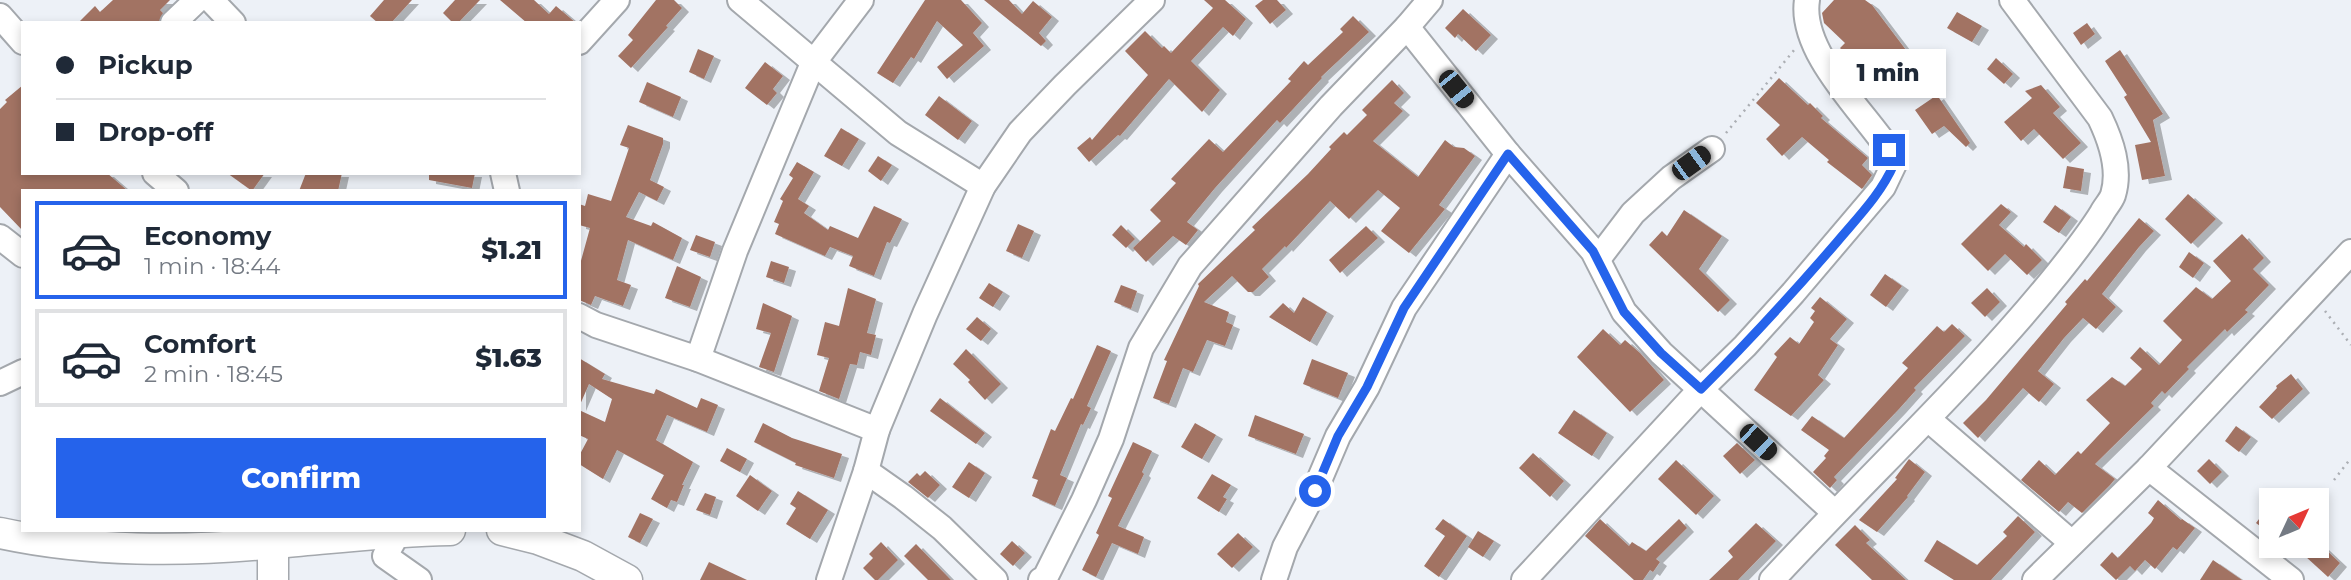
<!DOCTYPE html>
<html lang="en">
<head>
<meta charset="utf-8">
<style>
  body { margin:0; font-family:Montserrat,sans-serif; background:#f2f2f3; color:#1f2937; height:100vh; display:flex; flex-direction:column; font-size:26px; white-space:nowrap }
  * { box-sizing:border-box; margin:0 }
  p { font-size:23px; color:#747a83 }
  .icon { flex:none; width:38px; height:38px; fill:none; stroke:currentColor; stroke-width:2; stroke-linecap:round; stroke-linejoin:round }
  .map { position:relative; flex:1; overflow:hidden }
  .drawer { position:absolute; left:21px; top:189px; width:560px; height:343px; display:flex; flex-direction:column; background:#fff; border-radius:0px; box-shadow:0 4px 10px #0003 }
  .drawer>* { flex:none }
  .banner { position:absolute; left:21px; top:21px; width:560px; height:154px; border-radius:0px; box-shadow:0 4px 10px #0003; display:grid; align-content:center; height:154px; padding:0 35px; background:#fff }
  .needle { width:46px; rotate:46deg }
  .tools { position:absolute; left:2259px; top:488px; display:grid; gap:14px }
  .tools a { display:grid; place-items:center; width:70px; height:70px; border-radius:0px; background:#fff; box-shadow:0 4px 10px #0003; font-size:35px }
  .end { position:absolute; width:32px; height:32px; margin:-16px; border:9px solid #2563eb; background:#fff; box-shadow:0 0 0 4px #fff }
  .from { border-radius:50% }
  .bubble { position:absolute; height:49px; border-radius:0px; background:#fff; box-shadow:0 4px 10px #0003; font-size:23px; font-weight:800; line-height:49px; text-align:center }
  .car { position:absolute; width:21px; height:42px; margin:-21px -10px; border-radius:9px; box-shadow:0 0 5px 2px #0007; background:linear-gradient(#222 24%,#8ab4d8 0 40%,#222 0 76%,#8ab4d8 0 86%,#222 0) }
  .banner b { display:flex; align-items:center; gap:24px; height:66px; font-size:26px }
  .banner b+b { border-top:2px solid #e0e1e3 }
  .banner i { width:18px; height:18px; background:#1f2937 }
  ul { padding:12px 0 0; list-style:none }
  li { display:flex; align-items:center; gap:21px; height:98px; margin:0 14px 10px; padding:0 21px; border:4px solid #e0e1e3; border-radius:0px }
  li div { flex:1 }
  li b { display:block; font-size:26px }
  li em { font-style:normal; font-weight:800 }
  li.current { border-color:#2563eb }
  li>.icon { width:63px; height:63px; stroke-width:1.5 }
  .cta { display:flex; gap:14px; margin-top:auto; padding:14px 35px }
  .cta a { flex:1; height:80px; border-radius:0px; background:#2563eb; color:#fff; font-size:28px; font-weight:800; line-height:80px; text-align:center }
  .map>svg:first-child { display:block }
</style>
</head>
<body>
<div class="map">
<svg width="2351" height="580" viewBox="0 0 2351 580">
  <defs>
    <filter id="shadow"><feDropShadow dx="7" dy="4" stdDeviation="0" flood-color="#0004"/></filter>
  </defs>
  <rect width="100%" height="100%" fill="#edf1f7"/>
  <g fill="#a27364" filter="url(#shadow)">
    <polygon points="113,0 170,0 160,10 163,13 159,23 78,23 95,6 100,12"/>
    <polygon points="384,0 412,0 391,23 378,23 370,16"/>
    <polygon points="455,0 480,0 458,23 453,23 443,13"/>
    <polygon points="500,0 534,0 549,14 556,6 576,23 527,23"/>
    <polygon points="656,0 674,0 682,8 666,26 668,27 631,68 618,56 633,40 628,35"/>
    <polygon points="925,0 961,0 982,23 973,33 984,46 947,79 937,67 963,45 937,21 914,59 911,57 893,83 877,73"/>
    <polygon points="984,0 1009,0 1022,14 1033,1 1052,17 1039,33 1046,41 1041,46"/>
    <polygon points="1204,0 1225,0 1246,19 1233,36 1223,27 1191,61 1220,90 1202,112 1169,79 1120,136 1118,135 1089,162 1077,148 1090,137 1092,140 1148,75 1125,51 1145,31 1162,48 1164,46 1171,53 1213,8"/>
    <polygon points="1263,0 1277,0 1286,10 1270,24 1255,6"/>
    <polygon points="1834,0 1865,0 1872,5 1906,50 1903,53 1910,61 1878,90 1840,48 1845,43 1824,23 1822,13"/>
    <polygon points="1463,9 1491,35 1476,51 1458,34 1455,38 1445,28"/>
    <polygon points="1957,12 1982,26 1972,42 1947,28"/>
    <polygon points="1353,16 1369,32 1321,77 1322,78 1280,123 1277,120 1215,188 1187,222 1198,230 1186,245 1173,236 1146,262 1133,248 1161,221 1150,210 1176,183 1171,179 1209,139 1223,152 1291,81 1288,79 1304,61 1308,65 1343,32 1340,29"/>
    <polygon points="2087,23 2095,34 2081,45 2073,33"/>
    <polygon points="698,49 714,56 704,79 689,72"/>
    <polygon points="2120,50 2163,114 2153,120 2165,176 2142,180 2135,145 2151,142 2124,97 2127,95 2105,61"/>
    <polygon points="1996,58 2013,74 2004,84 1987,69"/>
    <polygon points="765,62 783,76 773,89 777,93 767,105 745,88"/>
    <polygon points="1779,78 1808,105 1810,103 1823,116 1821,118 1868,158 1862,165 1872,175 1862,189 1827,162 1829,160 1802,137 1782,156 1766,139 1780,125 1756,103"/>
    <polygon points="1392,80 1404,93 1394,103 1403,111 1373,141 1418,177 1445,140 1454,147 1464,148 1475,156 1439,205 1445,209 1409,253 1381,231 1400,208 1378,190 1349,219 1330,201 1286,248 1285,246 1262,269 1269,277 1253,292 1248,292 1232,276 1204,302 1229,312 1226,322 1233,325 1225,346 1207,340 1193,372 1183,368 1169,404 1153,398 1167,361 1164,360 1199,286 1198,284 1255,230 1252,227 1308,174 1331,149 1329,147 1344,132 1347,135 1367,115 1362,110"/>
    <polygon points="647,82 681,97 673,117 639,102"/>
    <polygon points="23,85 23,173 107,173 128,191 23,191 23,231 0,207 0,109 7,102 5,100"/>
    <polygon points="2041,85 2060,107 2053,113 2081,143 2063,159 2034,129 2021,141 2004,122 2032,98 2025,91"/>
    <polygon points="1937,95 1970,143 1966,147 1944,126 1932,134 1915,110"/>
    <polygon points="939,96 972,121 958,140 925,115"/>
    <polygon points="628,125 663,138 663,144 650,180 664,187 657,201 639,192 626,217 651,226 653,222 682,238 673,260 628,240 617,280 631,285 623,306 595,296 591,305 579,300 579,268 590,228 579,225 579,204 585,206 588,194 611,201 629,148 620,145"/>
    <polygon points="841,128 859,139 842,166 824,156"/>
    <polygon points="878,156 892,165 881,181 868,171"/>
    <polygon points="797,162 814,172 798,199 809,206 804,213 828,230 830,226 858,238 874,206 902,219 890,243 887,242 874,276 849,266 853,256 830,247 825,256 775,234 779,224 774,222 783,201 780,199 793,178 789,175"/>
    <polygon points="2067,166 2084,169 2081,191 2063,188"/>
    <polygon points="227,173 265,173 252,191"/>
    <polygon points="306,173 342,173 338,191 299,191"/>
    <polygon points="429,173 475,173 472,188 429,180"/>
    <polygon points="2188,194 2216,219 2191,244 2165,219"/>
    <polygon points="2001,204 2011,212 1999,225 2024,247 2026,244 2042,260 2027,275 2005,254 1988,271 1961,244"/>
    <polygon points="2055,205 2071,217 2059,233 2043,222"/>
    <polygon points="1684,210 1722,236 1699,269 1730,300 1718,312 1649,245 1662,231 1667,236"/>
    <polygon points="2139,218 2154,231 2139,247 2102,294 2116,307 2096,329 2083,318 2064,338 2038,371 2054,384 2039,402 2023,388 1978,438 1963,423 1986,400 2067,304 2065,302 2085,279 2087,281"/>
    <polygon points="1018,224 1034,231 1022,258 1006,251"/>
    <polygon points="1121,225 1135,239 1126,248 1112,235"/>
    <polygon points="1366,226 1378,238 1340,273 1329,260"/>
    <polygon points="2242,234 2264,258 2253,269 2269,285 2245,310 2248,312 2227,332 2225,329 2187,367 2189,369 2165,394 2162,391 2151,403 2154,406 2095,464 2115,479 2110,485 2082,513 2068,502 2059,512 2021,480 2039,460 2055,475 2078,451 2081,454 2110,423 2086,400 2112,377 2125,386 2142,369 2130,358 2140,347 2159,365 2182,340 2163,321 2196,287 2212,299 2231,281 2213,261"/>
    <polygon points="696,235 715,242 710,257 690,250"/>
    <polygon points="2189,252 2204,263 2193,278 2179,267"/>
    <polygon points="771,261 789,267 784,283 766,277"/>
    <polygon points="677,266 701,277 690,307 665,298"/>
    <polygon points="1885,274 1902,286 1886,307 1870,295"/>
    <polygon points="989,283 1003,292 993,307 979,298"/>
    <polygon points="1121,285 1137,291 1131,309 1114,302"/>
    <polygon points="848,288 876,299 867,333 876,335 871,355 860,352 857,365 850,364 839,399 819,391 829,358 817,355 825,322 839,326"/>
    <polygon points="1987,288 2000,302 1985,317 1971,303"/>
    <polygon points="1303,297 1327,312 1310,342 1269,317 1283,303 1294,313"/>
    <polygon points="1820,297 1847,319 1830,339 1838,345 1818,375 1824,380 1791,416 1754,390 1777,357 1774,354 1790,337 1799,344 1814,322 1810,318 1815,311 1811,308"/>
    <polygon points="763,303 792,316 774,372 759,367 771,333 756,329"/>
    <polygon points="977,317 991,329 981,341 966,329"/>
    <polygon points="1952,324 1965,336 1914,388 1916,390 1899,409 1834,477 1837,480 1830,488 1813,472 1826,458 1824,456 1829,450 1801,430 1812,416 1844,438 1908,368 1902,363 1937,326 1944,332"/>
    <polygon points="1603,329 1620,345 1625,340 1640,353 1664,380 1630,412 1577,357"/>
    <polygon points="1097,345 1111,351 1087,406 1091,408 1083,425 1081,424 1060,475 1067,478 1055,506 1032,496 1038,480 1032,478 1051,429 1055,431 1071,398 1073,399"/>
    <polygon points="966,349 1001,384 985,400 968,382 970,380 953,364"/>
    <polygon points="579,358 605,374 602,379 654,394 656,389 697,408 701,398 718,405 707,432 667,415 656,440 693,462 682,485 684,485 677,502 671,500 667,508 651,499 664,475 617,450 603,479 579,464 579,456 588,439 579,435 579,410 605,422 612,399 589,384 579,407"/>
    <polygon points="1312,359 1348,373 1338,398 1303,384"/>
    <polygon points="2291,374 2303,389 2272,419 2259,407 2277,388 2276,386"/>
    <polygon points="940,398 985,433 976,444 930,411"/>
    <polygon points="1574,410 1607,433 1592,456 1558,433"/>
    <polygon points="1255,415 1304,434 1296,454 1248,436"/>
    <polygon points="763,423 792,438 842,454 834,478 795,465 796,463 754,442"/>
    <polygon points="1195,423 1216,435 1202,459 1181,447"/>
    <polygon points="2236,426 2251,437 2239,452 2225,441"/>
    <polygon points="1133,442 1152,451 1142,472 1144,474 1118,526 1144,537 1138,554 1112,543 1096,577 1082,570 1099,535 1096,533 1112,498 1108,496"/>
    <polygon points="1737,443 1755,460 1740,474 1723,456"/>
    <polygon points="727,448 747,459 740,472 720,461"/>
    <polygon points="1533,453 1564,481 1550,497 1519,468"/>
    <polygon points="1909,459 1925,472 1907,496 1908,497 1877,532 1859,520 1897,479 1895,478"/>
    <polygon points="2209,459 2222,472 2210,484 2197,471"/>
    <polygon points="1676,460 1714,496 1696,515 1658,479"/>
    <polygon points="969,462 985,473 969,498 952,487"/>
    <polygon points="925,471 940,485 928,498 908,482 917,473 920,476"/>
    <polygon points="1212,474 1231,485 1223,497 1227,499 1219,512 1197,498"/>
    <polygon points="750,475 772,491 758,511 736,496"/>
    <polygon points="798,491 828,510 810,539 786,524 796,508 790,504"/>
    <polygon points="705,493 716,497 710,515 696,510"/>
    <polygon points="2158,500 2181,520 2182,519 2195,528 2177,550 2173,547 2155,569 2145,560 2135,571 2130,566 2116,580 2100,565 2112,552 2118,558 2151,523 2154,518 2148,513"/>
    <polygon points="2272,502 2272,535 2256,523"/>
    <polygon points="640,513 653,519 640,543 628,537"/>
    <polygon points="2018,516 2035,532 1991,580 1954,580 1924,561 1937,540 1977,565 2007,536 2003,532"/>
    <polygon points="1443,519 1467,536 1439,577 1424,566 1445,536 1435,529"/>
    <polygon points="1600,519 1629,546 1632,542 1646,551 1679,519 1687,528 1656,559 1660,562 1653,572 1650,570 1643,580 1634,580 1585,536"/>
    <polygon points="1756,523 1776,541 1738,580 1709,580 1733,557 1728,551"/>
    <polygon points="1855,525 1870,540 1866,543 1906,580 1872,580 1835,545"/>
    <polygon points="1478,531 1494,541 1483,557 1468,547"/>
    <polygon points="1238,533 1253,547 1232,568 1217,554"/>
    <polygon points="1012,541 1025,553 1013,566 1000,554"/>
    <polygon points="881,542 898,560 878,580 875,580 863,568 873,558 869,554"/>
    <polygon points="916,544 951,580 928,580 904,556"/>
    <polygon points="2294,546 2322,546 2340,563 2328,577"/>
    <polygon points="2213,560 2242,580 2200,580"/>
    <polygon points="709,562 747,580 700,580"/>
  </g>
  <g fill="none" stroke-linecap="round" stroke-linejoin="round">
    <g stroke="#a4a8ad" stroke-width="28">
      <g id="minor">
        <polyline points="211,0 233,23"/>
        <polyline points="740,0 898,133 983,186"/>
        <polyline points="0,16 23,42"/>
        <polyline points="173,23 197,0"/>
        <polyline points="1407,27 1430,0"/>
        <polyline points="579,42 617,0"/>
        <polyline points="155,173 176,191"/>
        <polyline points="503,173 507,191"/>
        <polyline points="0,237 23,255"/>
        <polyline points="1598,259 1633,213 1671,178 1712,149"/>
        <polyline points="579,316 596,325 698,359 877,430"/>
        <polyline points="698,359 735,251 813,63 861,0"/>
        <polyline points="0,383 23,372"/>
        <polyline points="1928,419 2072,543"/>
        <polyline points="2149,468 2291,580"/>
        <polyline points="866,471 903,497 942,528 995,580"/>
        <polyline points="399,531 385,556 419,580"/>
        <polyline points="829,580 866,471 877,430 925,314 983,186 1020,132 1065,85 1152,0"/>
        <polyline points="1041,580 1045,578 1084,500 1111,439 1141,348 1190,266 1331,106 1407,27 1508,154 1593,251 1624,312 1661,353 1834,512"/>
        <polyline points="1274,580 1285,547 1315,490 1338,436 1367,387 1404,308 1508,154"/>
        <path d="M1524,580L1701,389L1745,346L1793,293L1883,187L1894,164L1889,150C1862,110 1799,51 1807,0"/>
        <path d="M1772,580C1867,477 1970,382 2058,273C2074,253 2089,234 2102,213C2105,207 2111,201 2113,195C2121,169 2111,141 2100,118L2012,0"/>
        <polyline points="2035,580 2149,468 2351,252"/>
      </g>
    </g>
    <g stroke="#a4a8ad" stroke-width="33">
      <g id="major">
        <polyline points="502,530 538,539 583,556 627,580"/>
        <path d="M0,533C87,552 187,552 275,543C334,538 392,531 450,530"/>
        <polyline points="273,580 273,544"/>
      </g>
    </g>
    <g stroke="#acafb4" stroke-width="2.5" stroke-dasharray="2 5" stroke-linecap="butt">
      <polyline points="1726,133 1795,49"/>
      <polyline points="2325,311 2351,345"/>
      <polyline points="2334,480 2351,458"/>
    </g>
    <use href="#minor" stroke="#fff" stroke-width="24"/>
    <use href="#major" stroke="#fff" stroke-width="30"/>
  </g>
  <g fill="none" stroke-linecap="round" stroke-linejoin="round">
    <path stroke="#2563eb" stroke-width="9" d="M1315,491L1338,436L1367,387L1404,308L1508,154L1593,251L1624,312L1661,353L1701,389C1748,342 1793,293 1837,242C1858,217 1881,194 1894,164L1889,150"/>
  </g>
</svg>
<div class="tools">
<a><svg class="needle" viewBox="-14 -14 28 28"><path d="M0-13l5 13h-10z" fill="#e53935"/><path d="M0 13l5-13h-10z" fill="#747a83"/></svg></a>
</div>
<i class="end from" style="left:1315px;top:491px"></i>
<i class="end" style="left:1889px;top:150px"></i>
<div class="bubble" style="left:1830px;top:49px;width:116px">1 min</div>
<i class="car" style="left:1456px;top:89px;rotate:141deg"></i>
<i class="car" style="left:1691px;top:163px;rotate:54deg"></i>
<i class="car" style="left:1758px;top:442px;rotate:133deg"></i>
<div class="banner">
<b><i class="from"></i>Pickup</b>
<b><i></i>Drop-off</b>
</div>
<section class="drawer">
<ul>
<li class="current"><svg class="icon" aria-label="car" viewBox="0 0 24 24"><path d="M5 17H2v-5l4-1 3-4h7l3 4 3 1v5h-3M9 17h6M6 11h13"/><circle cx="7" cy="17" r="2"/><circle cx="17" cy="17" r="2"/></svg><div><b>Economy</b><p>1 min · 18:44</p></div><em>$1.21</em></li>
<li><svg class="icon" aria-label="car" viewBox="0 0 24 24"><path d="M5 17H2v-5l4-1 3-4h7l3 4 3 1v5h-3M9 17h6M6 11h13"/><circle cx="7" cy="17" r="2"/><circle cx="17" cy="17" r="2"/></svg><div><b>Comfort</b><p>2 min · 18:45</p></div><em>$1.63</em></li>
</ul>
<div class="cta"><a>Confirm</a></div>
</section>
</div>
</body>
</html>
